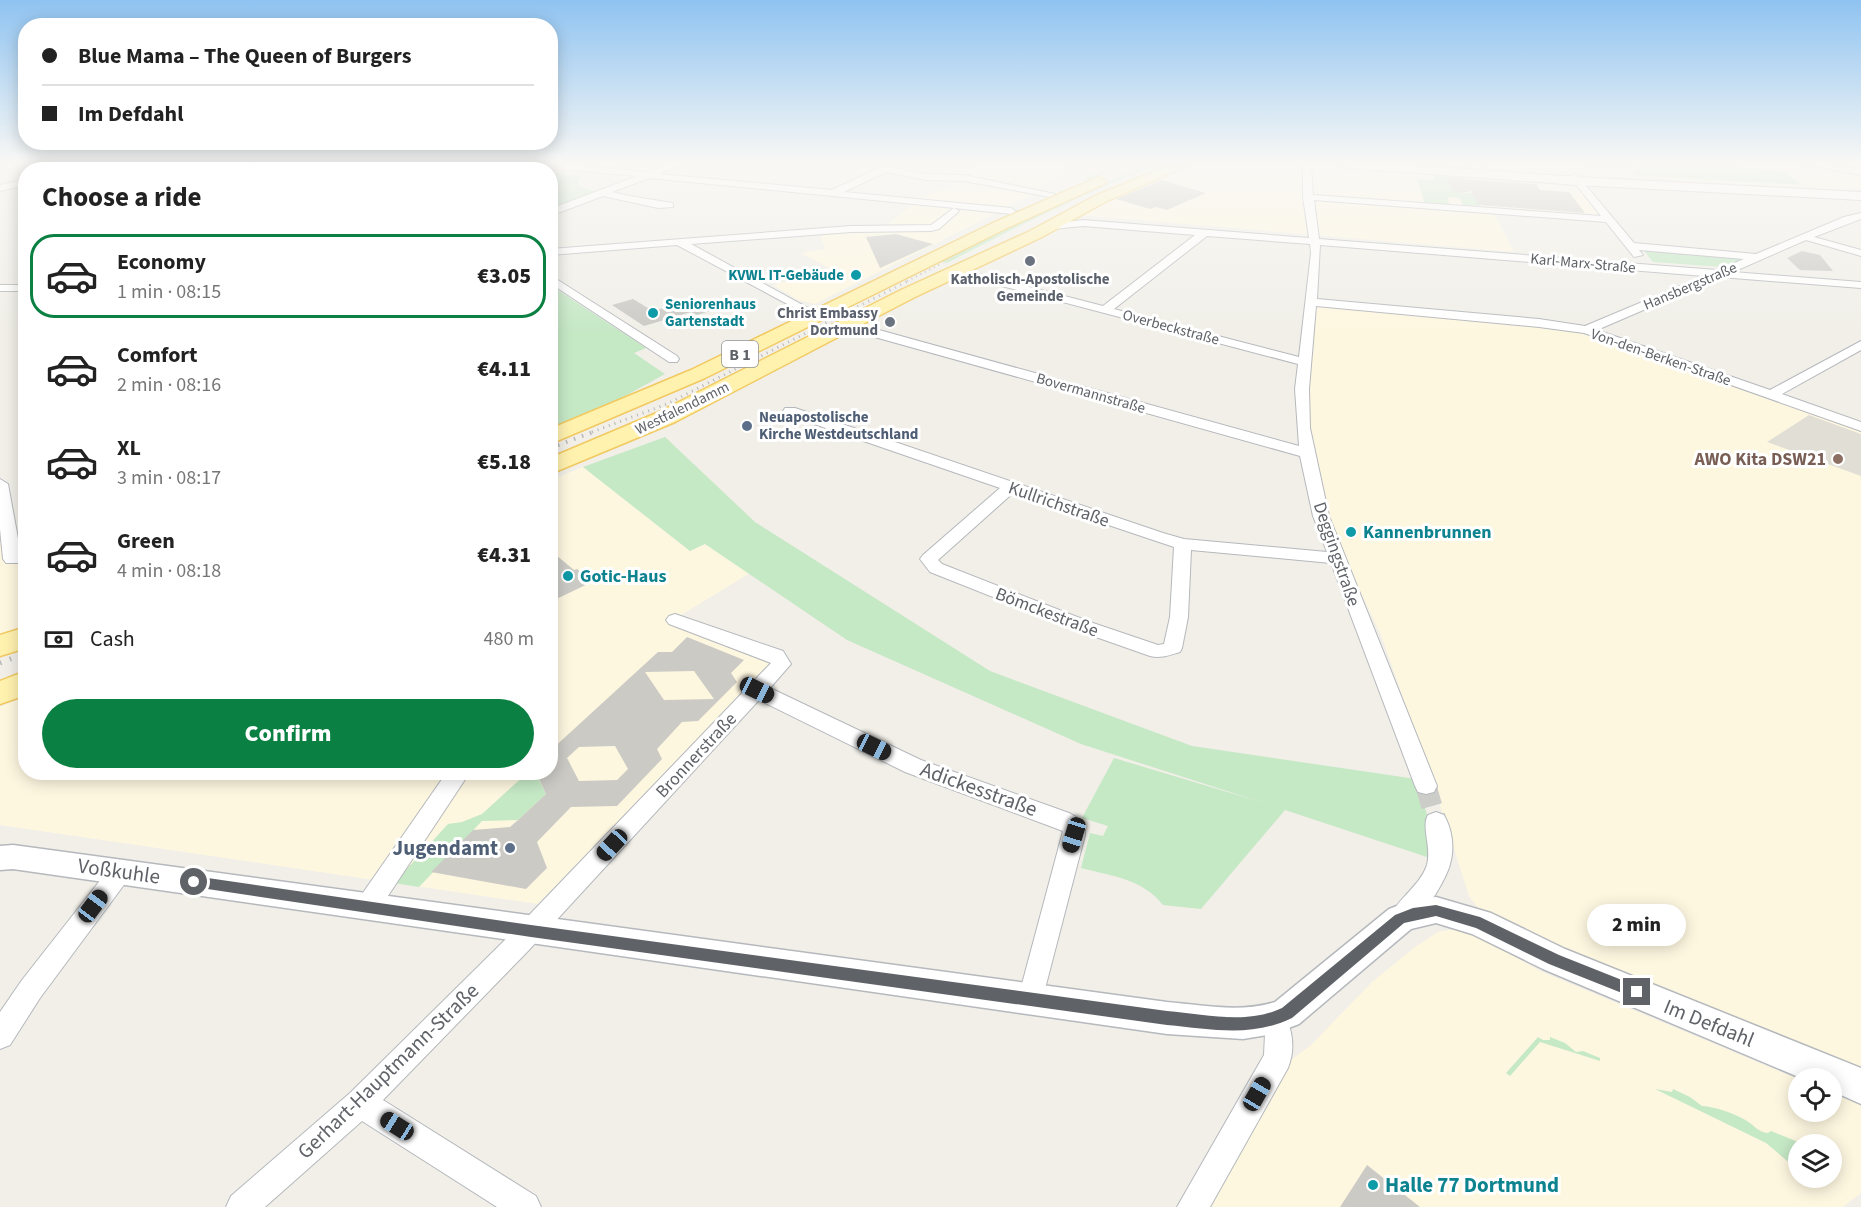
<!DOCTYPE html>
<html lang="en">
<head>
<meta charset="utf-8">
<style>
  body { margin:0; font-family:"Source Sans 3",sans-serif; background:#f2f2f2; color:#222; height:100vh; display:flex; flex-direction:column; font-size:22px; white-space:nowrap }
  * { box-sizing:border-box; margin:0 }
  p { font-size:20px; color:#767676 }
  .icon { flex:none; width:33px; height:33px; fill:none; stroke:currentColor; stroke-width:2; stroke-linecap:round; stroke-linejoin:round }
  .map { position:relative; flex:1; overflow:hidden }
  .details { position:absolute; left:18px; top:162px; width:540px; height:618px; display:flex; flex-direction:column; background:#fff; border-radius:24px; box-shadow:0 3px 15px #0003 }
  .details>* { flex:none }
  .hud { position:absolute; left:18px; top:18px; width:540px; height:132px; border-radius:24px; box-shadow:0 3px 15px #0003; display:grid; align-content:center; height:132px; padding:0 24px; background:#fff }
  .fabs { position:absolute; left:1788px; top:1068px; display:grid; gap:12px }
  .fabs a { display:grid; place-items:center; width:54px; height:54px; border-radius:50%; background:#fff; box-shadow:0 3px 15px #0003; font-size:30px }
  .end { position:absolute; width:27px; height:27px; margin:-14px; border:8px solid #5f6368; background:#fff; box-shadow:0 0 0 3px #fff }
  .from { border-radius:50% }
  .bubble { position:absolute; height:42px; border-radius:21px; background:#fff; box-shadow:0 3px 15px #0003; font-size:20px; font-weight:800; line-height:42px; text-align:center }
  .car { position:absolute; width:18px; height:36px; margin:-18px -9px; border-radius:8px; box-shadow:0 0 4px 2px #0007; background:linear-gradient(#222 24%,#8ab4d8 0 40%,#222 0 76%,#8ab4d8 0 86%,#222 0) }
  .hud b { display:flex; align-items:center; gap:21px; height:57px; font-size:22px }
  .hud b+b { border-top:2px solid #e0e0e0 }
  .hud i { width:15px; height:15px; background:#222 }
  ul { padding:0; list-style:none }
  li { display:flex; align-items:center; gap:18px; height:84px; margin:0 12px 9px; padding:0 12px; border:3px solid transparent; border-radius:24px }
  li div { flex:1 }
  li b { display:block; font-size:22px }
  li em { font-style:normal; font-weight:800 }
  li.selected { border-color:#0b8043 }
  li>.icon { width:54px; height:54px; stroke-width:1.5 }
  h2 { padding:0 24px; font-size:27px; line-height:72px }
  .pay { display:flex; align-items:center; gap:15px; height:66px; padding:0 24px; font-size:22px }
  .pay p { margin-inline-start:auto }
  .button { display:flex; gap:12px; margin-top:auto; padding:12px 24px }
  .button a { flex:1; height:69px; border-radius:36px; background:#0b8043; color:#fff; font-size:24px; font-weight:800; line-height:69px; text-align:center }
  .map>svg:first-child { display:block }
</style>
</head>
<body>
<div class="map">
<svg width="1861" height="1207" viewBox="0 0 1861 1207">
  <rect width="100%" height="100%" fill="#f1efe8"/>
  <g fill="#fef7e0" fill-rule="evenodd">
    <polygon points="978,164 1067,164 1060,169 1069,171 1035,189 1034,194 815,304 798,300 773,285 829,268 801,253 825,249 819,230 886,226 921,197 960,183 965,179 955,177"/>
    <polygon points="1198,164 1323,164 1574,182 1604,218 1492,210 1514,252 1080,215 1097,203 1176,168"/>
    <polygon points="1480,164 1556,164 1631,171 1636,164 1792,164 1861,174 1861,189 1807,188 1485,169"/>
    <polygon points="1314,304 1573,329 1861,429 1861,1070 1495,919 1479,909 1469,896 1434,786 1381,635 1334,536 1312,449 1307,391"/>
    <polygon points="583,467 690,551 705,544 750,573 668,623 770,663 538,904 0,825 0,707 25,696 26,772 550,772 551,480"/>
    <polygon points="0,529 5,559 26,552 25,626 0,635"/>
    <path d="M1449,930H1464L1479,936L1540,971L1798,1079V1112H1832V1093L1861,1105V1193L1843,1207H1207L1287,1063L1311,1045L1372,982L1415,947L1438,932ZM1798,1144H1832V1178H1798Z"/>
  </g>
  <polygon fill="#e1ded6" points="1809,415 1861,434 1861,476 1767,442"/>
  <g fill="#c5e8c5">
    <polygon points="129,164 474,164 520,169 105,170"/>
    <path d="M1116,164H1179L1155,172L1149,168C1080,195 1014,228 947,263L938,261L1051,206L1142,167H1122L1088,180L1082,179Z"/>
    <polygon points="1639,164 1706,164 1783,171 1802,185 1633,175"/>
    <polygon points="551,173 582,176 576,185 596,192 551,210"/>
    <polygon points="1434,175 1464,178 1459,193 1475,193 1479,207 1464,207 1459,198 1448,197 1449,206 1425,204 1417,179 1434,180"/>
    <polygon points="1642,248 1746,258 1722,267 1653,262"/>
    <polygon points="550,285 646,348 634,353 665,374 605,407 551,428"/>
    <path d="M665,437L755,522L990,671L1192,746L1416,779L1433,834V859L1285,810L1201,909L1163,905C1143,879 1112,876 1081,868L1090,833L1103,836L1108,826L1082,818L1114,758L1261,802L1081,744L847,640L705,544L690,551L583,467Z"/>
    <polygon points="527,773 536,773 546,794 518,820 482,821 419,887 394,883 448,824 462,822 482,814"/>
    <polygon points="1538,1037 1543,1040 1550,1040 1550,1037 1565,1043 1576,1052 1583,1051 1600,1058 1600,1061 1540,1042 1510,1076 1506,1073"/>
    <path d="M1655,1089L1672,1092L1673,1089L1690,1097L1702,1106C1716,1107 1734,1113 1747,1121C1755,1126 1758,1132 1768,1133L1771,1131L1803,1144H1798V1170L1766,1143Z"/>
  </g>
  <g fill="#cccac5" fill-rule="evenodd">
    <polygon points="1447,178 1536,184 1540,190 1569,192 1585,213 1478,205 1471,191 1462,193 1452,191"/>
    <polygon points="1161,180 1206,193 1167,210 1156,207 1150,209 1116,199"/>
    <polygon points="896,234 903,236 933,244 880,268 866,237"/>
    <polygon points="1802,251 1820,255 1833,271 1800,270 1787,258"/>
    <polygon points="633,299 653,311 694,299 713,310 697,315 691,312 644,326 612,305"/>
    <polygon points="550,550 574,570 577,569 592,582 550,602"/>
    <path d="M687,637L744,660L731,673L737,682L698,721L682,722L657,749L662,759L617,806L571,807L537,842L547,868L526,889L431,872L473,830L510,827L518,820L546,794L536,772H550V751L658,652H672ZM694,671L714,699L664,700L645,672ZM615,746L628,769L617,780L579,781L567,758L579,747Z"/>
    <polygon points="1367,1165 1420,1207 1340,1207"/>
  </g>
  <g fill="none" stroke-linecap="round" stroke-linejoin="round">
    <polyline stroke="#ccccc8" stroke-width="21" stroke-dasharray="21 10" stroke-linecap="butt" points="1426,786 1436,821"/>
    <polyline stroke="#ccccc8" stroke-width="15" stroke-dasharray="15 8" stroke-linecap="butt" points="1153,170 1168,164"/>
    <g stroke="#b5b8bc" stroke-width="2">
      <g id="minor">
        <polygon points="90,164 105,164 90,170 74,170"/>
        <polygon points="492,164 517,164 546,170 518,170"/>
        <path d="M534,164H565L648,172L669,164H681L660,174L832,190L881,167L898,164L894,168L926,174L964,175L1055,194L1050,197L964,181L926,180L886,172L844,192L1011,208L1016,211L1011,214L954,208L959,211L957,213L939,229L931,231L851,232L691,244L808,308V312L804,313L677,245L550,255V249L851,226L931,225L954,208L649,178L612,192C633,197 653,200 673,203V207L658,208L603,196L550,216V209L637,176L538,167Z"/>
        <path d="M1303,164H1311L1313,195L1601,216L1570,177L1574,174L1577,175L1634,243L1756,254L1844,217L1861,213V219L1814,237L1861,250V256L1806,240L1733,272L1861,282V288L1720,277L1597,330L1770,390L1861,341V350L1782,394L1861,422V431L1584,333L1539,327L1316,306L1309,389L1310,428L1329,516L1437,786L1434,792L1426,794L1418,792L1415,786L1331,563L1191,550L1188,617L1182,648L1180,652C1170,655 1160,659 1150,656L1076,630L930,572L920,559L923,555L1000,488L785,414L783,411L785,408H795L1163,533L1184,539L1327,552L1313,516L1300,456L871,336L869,333L875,329L879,330L1299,446L1295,389L1298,364L964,276L963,274L968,271L1103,306L1195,235L1083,226L1053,229L1048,226L1050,224L1083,220L1309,238L1303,197ZM1314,200L1606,222L1634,257L1643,255L1639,250L1744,259L1717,270L1319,239ZM1207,236L1310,244L1311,253L1299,357L1114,309ZM1320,245L1704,276L1585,326L1539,319L1317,299ZM1013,493L1174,547L1170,617L1164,644L1158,645L1090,622L942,564L938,560Z"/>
        <polygon points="1472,164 1480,164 1487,174 1486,176 1480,176"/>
        <polygon points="1803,164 1825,164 1861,169 1861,175"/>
        <polygon points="26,179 26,185 0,191 0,185"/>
        <polygon points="550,275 677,356 679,359 677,362 669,362 550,283"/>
        <rect x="0" y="285" width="26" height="6"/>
        <polygon points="0,479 8,484 21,555 18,563 6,563 3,559 0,529"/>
        <path d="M675,614L783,651L791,664L770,688L921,760L1069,813C1080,819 1085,821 1085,835L1040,1008L1031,1011L1022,1008L1018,999L1063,831L905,772L759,700L528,951L383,1100L536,1196L541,1207H497L362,1121L265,1207H226L231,1196L350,1093L510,935L771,663L669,624L666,620L669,616Z"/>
        <polygon points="447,772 470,772 376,914 367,918 358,914 355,907 358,900"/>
        <path d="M1436,812L1444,815C1452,829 1455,848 1450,864C1447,879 1417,929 1401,929C1398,929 1395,927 1392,926L1389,918C1398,898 1420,886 1427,865C1432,848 1421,827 1428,815Z"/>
        <polygon points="121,861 129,864 133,871 129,878 40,998 10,1045 0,1049 0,1012 22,980 113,864"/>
        <path d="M1274,1007L1284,1011C1292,1030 1296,1048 1288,1068L1210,1207H1177L1264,1055L1265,1034L1261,1020L1264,1011Z"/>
      </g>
    </g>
    <g stroke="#b5b8bc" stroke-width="3">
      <path id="tertiary" d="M13,845L1167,1002C1203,1005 1240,1013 1275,1002L1389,909L1413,900L1436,897L1491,913L1565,949L1861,1068V1104L1832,1091V1078H1801L1543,969L1472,934L1436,923L1411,929L1299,1024L1273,1034L1243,1039L1167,1034L13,869L0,870V846Z"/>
    </g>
    <g stroke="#b6babf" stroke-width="2">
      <polygon id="secondary" points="1341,164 1398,164 1577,177 1861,192 1861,200 1577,185 1347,168"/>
    </g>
    <g stroke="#f2c960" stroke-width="3">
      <g id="primary">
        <polygon points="1172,164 1191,164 1105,202 1042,237 913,298 675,422 550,474 550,458 659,412 901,290 1030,231 1095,196"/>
        <polygon points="1099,177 1106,181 1104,184 1007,228 705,378 550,444 550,429 691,370 995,222"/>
        <polygon points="26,627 26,648 0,656 0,635"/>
        <polygon points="26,671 26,695 0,704 0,681"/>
      </g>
    </g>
    <use href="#minor" fill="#fff" fill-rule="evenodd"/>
    <use href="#tertiary" fill="#fff" fill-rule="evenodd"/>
    <use href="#secondary" fill="#fff" fill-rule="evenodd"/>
    <use href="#primary" fill="#fff2af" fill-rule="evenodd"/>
    <polyline stroke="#b6b7b8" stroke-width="2" stroke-dasharray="1 4" stroke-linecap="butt" points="907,281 943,263"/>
    <polyline stroke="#b6b7b8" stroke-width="3" stroke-dasharray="1 5" stroke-linecap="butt" points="592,432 667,404 910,280"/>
    <polyline stroke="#b6b7b8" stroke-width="4" stroke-dasharray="1.5 7" stroke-linecap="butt" points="550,448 596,431"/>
    <polyline stroke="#b6b7b8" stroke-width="5" stroke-dasharray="1.5 9" stroke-linecap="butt" points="0,663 26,653"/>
  </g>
  <linearGradient id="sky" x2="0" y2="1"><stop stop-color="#8fc3f1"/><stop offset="0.49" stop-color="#f9f8f5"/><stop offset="1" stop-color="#f9f8f5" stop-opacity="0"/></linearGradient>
  <rect width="1861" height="333" fill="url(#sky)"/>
  <path fill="#5f6368" d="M194,876L531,925L1167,1011C1204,1014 1247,1025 1282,1008L1395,915L1413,908L1436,905L1480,917L1559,955L1642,988L1644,992L1642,997L1637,999L1549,964L1476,928L1436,916L1404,923L1292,1018C1251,1038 1211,1029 1167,1025L531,937L194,887L187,882Z"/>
  <g fill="#6b7280" stroke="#fff" stroke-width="2">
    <circle cx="1030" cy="261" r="6"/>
    <circle cx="890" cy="322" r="6"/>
  </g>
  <g fill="#0f9aa8" stroke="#fff" stroke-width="2">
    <circle cx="856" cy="275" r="6"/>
    <circle cx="653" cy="313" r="6"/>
    <circle cx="1351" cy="532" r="6"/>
    <circle cx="568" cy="576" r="6"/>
    <circle cx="1373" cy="1185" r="6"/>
  </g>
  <g fill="#5c6f8a" stroke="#fff" stroke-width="2">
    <circle cx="747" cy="426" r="6"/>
    <circle cx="510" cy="848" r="6"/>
  </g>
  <circle fill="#8d6e63" stroke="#fff" stroke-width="2" cx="1838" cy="459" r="6"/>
  <g text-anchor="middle" stroke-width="6" stroke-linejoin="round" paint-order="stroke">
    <g font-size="15" fill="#5f6368" stroke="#fff">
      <text transform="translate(1583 263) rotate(5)" y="5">Karl-Marx-Straße</text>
      <text transform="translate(1690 286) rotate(-23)" y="5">Hansbergstraße</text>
      <text transform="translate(1171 327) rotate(15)" y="5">Overbeckstraße</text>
      <text transform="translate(1661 357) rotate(19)" y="5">Von-den-Berken-Straße</text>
      <text transform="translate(1091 393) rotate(16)" y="5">Bovermannstraße</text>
      <text transform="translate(682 408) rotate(-26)" y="5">Westfalendamm</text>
    </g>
    <g font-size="15" font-weight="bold" fill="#0d838f" stroke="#fff" text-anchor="end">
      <text x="844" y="280">KVWL IT-Gebäude</text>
      <text x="665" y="309" text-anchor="start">Seniorenhaus<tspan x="665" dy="17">Gartenstadt</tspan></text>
    </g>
    <g font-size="15" font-weight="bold" fill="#5b616d" stroke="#fff">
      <text x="1030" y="284">Katholisch-Apostolische<tspan x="1030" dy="17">Gemeinde</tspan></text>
      <text x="878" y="318" text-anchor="end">Christ Embassy<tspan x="878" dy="17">Dortmund</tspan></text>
    </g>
    <g font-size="15" font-weight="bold" fill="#4e5e75" stroke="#fff" text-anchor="start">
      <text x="759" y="422">Neuapostolische<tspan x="759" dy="17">Kirche Westdeutschland</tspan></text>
    </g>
    <rect fill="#fff" stroke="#8f9295" stroke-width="1.5" x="722" y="341" width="36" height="26" rx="4.5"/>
    <g font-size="16" font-weight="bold" fill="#5f6368">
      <text x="740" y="360">B 1</text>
    </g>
    <g font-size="18" font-weight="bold" fill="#785e54" stroke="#fff" text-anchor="end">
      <text x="1826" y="465">AWO Kita DSW21</text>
    </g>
    <g font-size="18" fill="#5f6368" stroke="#fff">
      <text transform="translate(1059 504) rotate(19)" y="6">Kullrichstraße</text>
      <text transform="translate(1337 554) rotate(71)" y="6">Deggingstraße</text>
      <text transform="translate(1047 612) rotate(21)" y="6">Bömckestraße</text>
      <text transform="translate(696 755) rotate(-47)" y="6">Bronnerstraße</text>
    </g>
    <g font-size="18" font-weight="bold" fill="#0d838f" stroke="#fff" text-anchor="start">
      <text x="1363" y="538">Kannenbrunnen</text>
      <text x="580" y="582">Gotic-Haus</text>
    </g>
    <g font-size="21" fill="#5f6368" stroke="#fff">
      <text transform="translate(979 789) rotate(20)" y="7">Adickesstraße</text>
      <text transform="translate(119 871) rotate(8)" y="7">Voßkuhle</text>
      <text transform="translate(1709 1023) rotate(22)" y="7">Im Defdahl</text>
      <text transform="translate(388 1071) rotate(-44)" y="7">Gerhart-Hauptmann-Straße</text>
    </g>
    <g font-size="21" font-weight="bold" fill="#4e5e75" stroke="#fff" text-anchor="end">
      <text x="498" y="855">Jugendamt</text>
    </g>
    <g font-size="21" font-weight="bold" fill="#0d838f" stroke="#fff" text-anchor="start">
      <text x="1385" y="1192">Halle 77 Dortmund</text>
    </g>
  </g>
</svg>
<div class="fabs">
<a><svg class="icon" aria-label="locate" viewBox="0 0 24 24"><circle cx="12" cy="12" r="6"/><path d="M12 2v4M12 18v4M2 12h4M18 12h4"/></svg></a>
<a><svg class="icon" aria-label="layers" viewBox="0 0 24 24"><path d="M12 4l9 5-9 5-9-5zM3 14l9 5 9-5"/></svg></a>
</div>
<i class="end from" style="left:194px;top:882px"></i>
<i class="end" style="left:1637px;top:992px"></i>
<div class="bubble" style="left:1587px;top:904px;width:99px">2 min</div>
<i class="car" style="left:757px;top:690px;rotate:116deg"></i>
<i class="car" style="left:874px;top:747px;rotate:116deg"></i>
<i class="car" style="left:1074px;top:835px;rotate:197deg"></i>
<i class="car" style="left:612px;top:845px;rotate:223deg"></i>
<i class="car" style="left:93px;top:906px;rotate:37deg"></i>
<i class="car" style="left:1257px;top:1094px;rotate:30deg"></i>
<i class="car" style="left:397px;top:1126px;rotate:302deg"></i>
<div class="hud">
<b><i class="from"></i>Blue Mama – The Queen of Burgers</b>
<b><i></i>Im Defdahl</b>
</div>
<section class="details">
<h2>Choose a ride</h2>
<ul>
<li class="selected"><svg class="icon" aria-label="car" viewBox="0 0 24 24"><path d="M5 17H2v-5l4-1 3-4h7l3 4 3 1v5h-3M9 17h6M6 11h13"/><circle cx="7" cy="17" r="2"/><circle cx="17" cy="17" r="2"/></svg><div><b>Economy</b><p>1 min · 08:15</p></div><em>€3.05</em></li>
<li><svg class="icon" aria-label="car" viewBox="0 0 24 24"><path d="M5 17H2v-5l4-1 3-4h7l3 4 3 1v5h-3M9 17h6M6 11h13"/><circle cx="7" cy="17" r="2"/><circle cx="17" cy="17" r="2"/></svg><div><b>Comfort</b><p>2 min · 08:16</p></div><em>€4.11</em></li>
<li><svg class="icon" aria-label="car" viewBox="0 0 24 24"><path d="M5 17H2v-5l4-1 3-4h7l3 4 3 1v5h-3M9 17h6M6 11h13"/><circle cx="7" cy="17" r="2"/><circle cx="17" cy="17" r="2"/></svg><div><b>XL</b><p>3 min · 08:17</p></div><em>€5.18</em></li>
<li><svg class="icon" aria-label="car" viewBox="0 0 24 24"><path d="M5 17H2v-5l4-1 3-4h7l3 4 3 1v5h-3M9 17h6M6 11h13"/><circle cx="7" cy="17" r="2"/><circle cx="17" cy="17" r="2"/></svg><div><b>Green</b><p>4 min · 08:18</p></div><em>€4.31</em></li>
</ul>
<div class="pay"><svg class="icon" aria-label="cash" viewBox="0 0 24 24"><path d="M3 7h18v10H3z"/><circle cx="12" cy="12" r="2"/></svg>Cash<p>480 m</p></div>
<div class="button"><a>Confirm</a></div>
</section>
</div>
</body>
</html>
